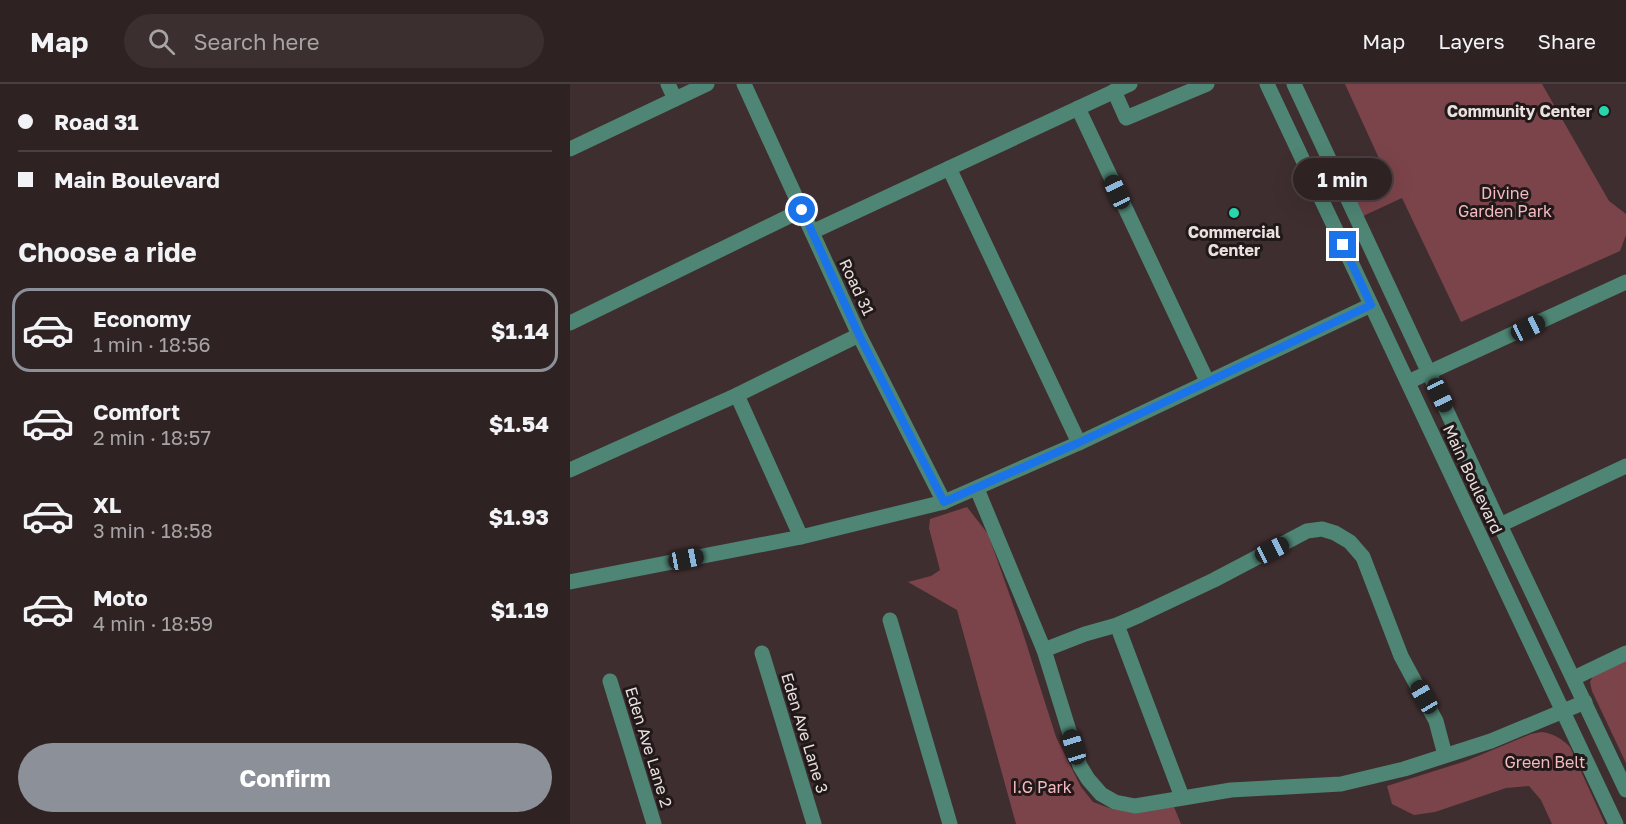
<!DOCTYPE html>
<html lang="en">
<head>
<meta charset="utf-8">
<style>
  body { margin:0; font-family:"Golos Text",sans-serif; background:#3b2f30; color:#f1f3f6; height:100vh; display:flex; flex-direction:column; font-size:22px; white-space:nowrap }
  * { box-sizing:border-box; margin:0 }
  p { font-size:20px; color:#a7a4a6 }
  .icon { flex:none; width:33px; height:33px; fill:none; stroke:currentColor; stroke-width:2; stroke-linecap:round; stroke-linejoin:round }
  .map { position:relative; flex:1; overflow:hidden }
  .details { display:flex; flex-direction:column; background:#2f2223; width:570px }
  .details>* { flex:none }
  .banner { display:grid; align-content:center; height:132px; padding:0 18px; background:#2f2223 }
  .end { position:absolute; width:27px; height:27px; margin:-14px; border:8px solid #1a73e8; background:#fff; box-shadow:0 0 0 3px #fff }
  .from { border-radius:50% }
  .bubble { position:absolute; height:42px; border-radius:21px; background:#2f2223; box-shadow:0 6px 24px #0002,0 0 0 2px #4a3f41; font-size:20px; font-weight:700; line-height:42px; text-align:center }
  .car { position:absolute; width:18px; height:36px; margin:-18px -9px; border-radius:8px; box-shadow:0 0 4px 2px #0007; background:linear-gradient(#222 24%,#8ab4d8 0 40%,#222 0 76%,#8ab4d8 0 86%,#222 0) }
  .banner b { display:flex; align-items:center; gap:21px; height:57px; font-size:22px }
  .banner b+b { border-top:2px solid #4a3f41 }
  .banner i { width:15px; height:15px; background:#f1f3f6 }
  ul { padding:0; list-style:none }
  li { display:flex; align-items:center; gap:18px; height:84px; margin:0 12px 9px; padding:0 6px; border:3px solid transparent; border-radius:18px }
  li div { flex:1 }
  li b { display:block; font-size:22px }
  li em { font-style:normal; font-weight:700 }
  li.active { border-color:#8c9099 }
  li>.icon { width:54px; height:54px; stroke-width:1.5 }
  h2 { padding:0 18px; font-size:27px; line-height:72px }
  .cta { display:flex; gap:12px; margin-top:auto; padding:12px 18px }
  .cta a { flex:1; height:69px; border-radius:36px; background:#8c9099; color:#fff; font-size:24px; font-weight:700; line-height:69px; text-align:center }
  header { display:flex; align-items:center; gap:36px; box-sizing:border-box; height:84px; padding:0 30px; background:#2f2223; border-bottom:2px solid #4a3f41 }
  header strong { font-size:28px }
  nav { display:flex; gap:33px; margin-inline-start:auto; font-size:21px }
  .search { width:420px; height:54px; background:#3b2f30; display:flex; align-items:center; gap:15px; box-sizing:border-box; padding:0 21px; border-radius:33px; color:#a7a4a6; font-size:22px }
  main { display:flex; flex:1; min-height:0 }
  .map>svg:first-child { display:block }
</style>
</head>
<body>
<header>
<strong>Map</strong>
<div class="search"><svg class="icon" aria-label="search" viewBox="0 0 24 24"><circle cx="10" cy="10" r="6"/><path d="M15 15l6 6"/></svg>Search here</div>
<nav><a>Map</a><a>Layers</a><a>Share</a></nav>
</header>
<main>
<section class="details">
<div class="banner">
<b><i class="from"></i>Road 31</b>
<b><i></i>Main Boulevard</b>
</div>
<h2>Choose a ride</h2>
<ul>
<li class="active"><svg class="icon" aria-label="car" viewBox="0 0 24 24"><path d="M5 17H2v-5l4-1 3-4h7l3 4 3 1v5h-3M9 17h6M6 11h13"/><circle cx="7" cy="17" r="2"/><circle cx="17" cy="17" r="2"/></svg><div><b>Economy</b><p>1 min · 18:56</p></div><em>$1.14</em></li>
<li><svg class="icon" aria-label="car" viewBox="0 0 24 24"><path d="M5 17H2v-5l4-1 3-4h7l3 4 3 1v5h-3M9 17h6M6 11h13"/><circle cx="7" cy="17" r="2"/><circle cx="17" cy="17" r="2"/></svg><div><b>Comfort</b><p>2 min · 18:57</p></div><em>$1.54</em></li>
<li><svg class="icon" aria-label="car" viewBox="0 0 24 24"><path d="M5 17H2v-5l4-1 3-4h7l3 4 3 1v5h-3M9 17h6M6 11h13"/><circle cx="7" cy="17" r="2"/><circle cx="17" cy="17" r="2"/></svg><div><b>XL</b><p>3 min · 18:58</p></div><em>$1.93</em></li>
<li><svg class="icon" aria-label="car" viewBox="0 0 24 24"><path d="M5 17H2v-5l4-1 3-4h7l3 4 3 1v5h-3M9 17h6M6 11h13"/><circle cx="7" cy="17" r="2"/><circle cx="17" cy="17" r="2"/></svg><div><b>Moto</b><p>4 min · 18:59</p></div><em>$1.19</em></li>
</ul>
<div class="cta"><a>Confirm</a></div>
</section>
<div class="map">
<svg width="1056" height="740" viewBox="0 0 1056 740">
  <rect width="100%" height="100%" fill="#3f2e2f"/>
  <g fill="#7b444a">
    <polygon points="775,0 972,0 1039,117 1056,130 1056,151 1050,167 891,238 832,114 791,133 775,99 812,81"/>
    <polygon points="397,423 418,450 451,543 486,653 511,703 523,718 542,725 571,727 604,723 611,740 446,740 387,526 338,498 361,492 370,486 359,444 360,435"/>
    <polygon points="1056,573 1056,679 1022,607 1020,598 1025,588"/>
    <path d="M972,648C984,650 991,654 1000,663L1035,740H982L971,716L959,702L936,704L865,728L844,731L822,720L817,702L896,677L961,650Z"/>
  </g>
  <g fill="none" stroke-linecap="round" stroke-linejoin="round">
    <g stroke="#4e8574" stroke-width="15">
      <polyline points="98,0 105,15"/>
      <polyline points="174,0 289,251 374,418"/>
      <polyline points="697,0 1046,740"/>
      <polyline points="724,0 930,441 1056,706"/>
      <polyline points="544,7 556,34 637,0"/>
      <polyline points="508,24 637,297"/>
      <polyline points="0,65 137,0"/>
      <polyline points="379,84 509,359"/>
      <polyline points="242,148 560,0"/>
      <polyline points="0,239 232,126"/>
      <polyline points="838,298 1056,198"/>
      <polyline points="167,311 231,453"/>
      <polyline points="0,386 167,311 289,251"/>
      <polyline points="407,405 474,566 510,682 518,695 531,710 545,718 565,722 661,706 771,700 834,685 921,657 1015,618"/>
      <polyline points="930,441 1056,382"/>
      <polyline points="0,498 231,453 374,418 509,359 801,221"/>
      <polyline points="320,536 380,740"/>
      <polyline points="547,541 612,713"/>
      <polyline points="474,566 515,550 547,541 570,531 644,496 737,447 752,445 765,449 780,458 793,473 831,572 866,637 875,671"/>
      <polyline points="192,569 244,740"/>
      <polyline points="1004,594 1056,569"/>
      <polyline points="40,597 84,740"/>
    </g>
  </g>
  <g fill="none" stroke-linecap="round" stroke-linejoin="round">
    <polyline stroke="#1a73e8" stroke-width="8" points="232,126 289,251 374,418 508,359 801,221 773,161"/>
  </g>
  <g fill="#29d5ad" stroke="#211919" stroke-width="2">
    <circle cx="1034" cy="27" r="6"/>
    <circle cx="664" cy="129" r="6"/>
  </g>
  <g text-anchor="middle" stroke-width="6" stroke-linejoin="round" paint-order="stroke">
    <g font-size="16" font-weight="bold" fill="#ebe0e0" stroke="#211919" text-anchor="end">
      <text x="1022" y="33">Community Center</text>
      <text x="664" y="154" text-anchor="middle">Commercial<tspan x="664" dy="18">Center</tspan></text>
    </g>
    <g font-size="16" fill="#f6bbc0" stroke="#211919">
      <text x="935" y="115">Divine<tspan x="935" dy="18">Garden Park</tspan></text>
      <text x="975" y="684">Green Belt</text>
      <text x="472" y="709">I.G Park</text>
    </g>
    <g font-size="16" fill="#ebe0e0" stroke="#211919">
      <text transform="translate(287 203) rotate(65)" y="6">Road 31</text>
      <text transform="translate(903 395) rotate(65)" y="6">Main Boulevard</text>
      <text transform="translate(235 649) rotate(73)" y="6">Eden Ave Lane 3</text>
      <text transform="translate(79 663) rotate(73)" y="6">Eden Ave Lane 2</text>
    </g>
  </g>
</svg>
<i class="end from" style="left:232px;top:126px"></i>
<i class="end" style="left:773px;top:161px"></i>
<div class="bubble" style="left:723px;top:74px;width:99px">1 min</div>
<i class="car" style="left:547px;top:108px;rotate:335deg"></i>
<i class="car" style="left:958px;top:244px;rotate:65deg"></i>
<i class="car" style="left:870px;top:311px;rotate:155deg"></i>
<i class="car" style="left:702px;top:466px;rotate:63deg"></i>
<i class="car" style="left:116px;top:475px;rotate:79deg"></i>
<i class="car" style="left:854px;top:613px;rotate:330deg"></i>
<i class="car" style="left:504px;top:663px;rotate:343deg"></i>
</div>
</main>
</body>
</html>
